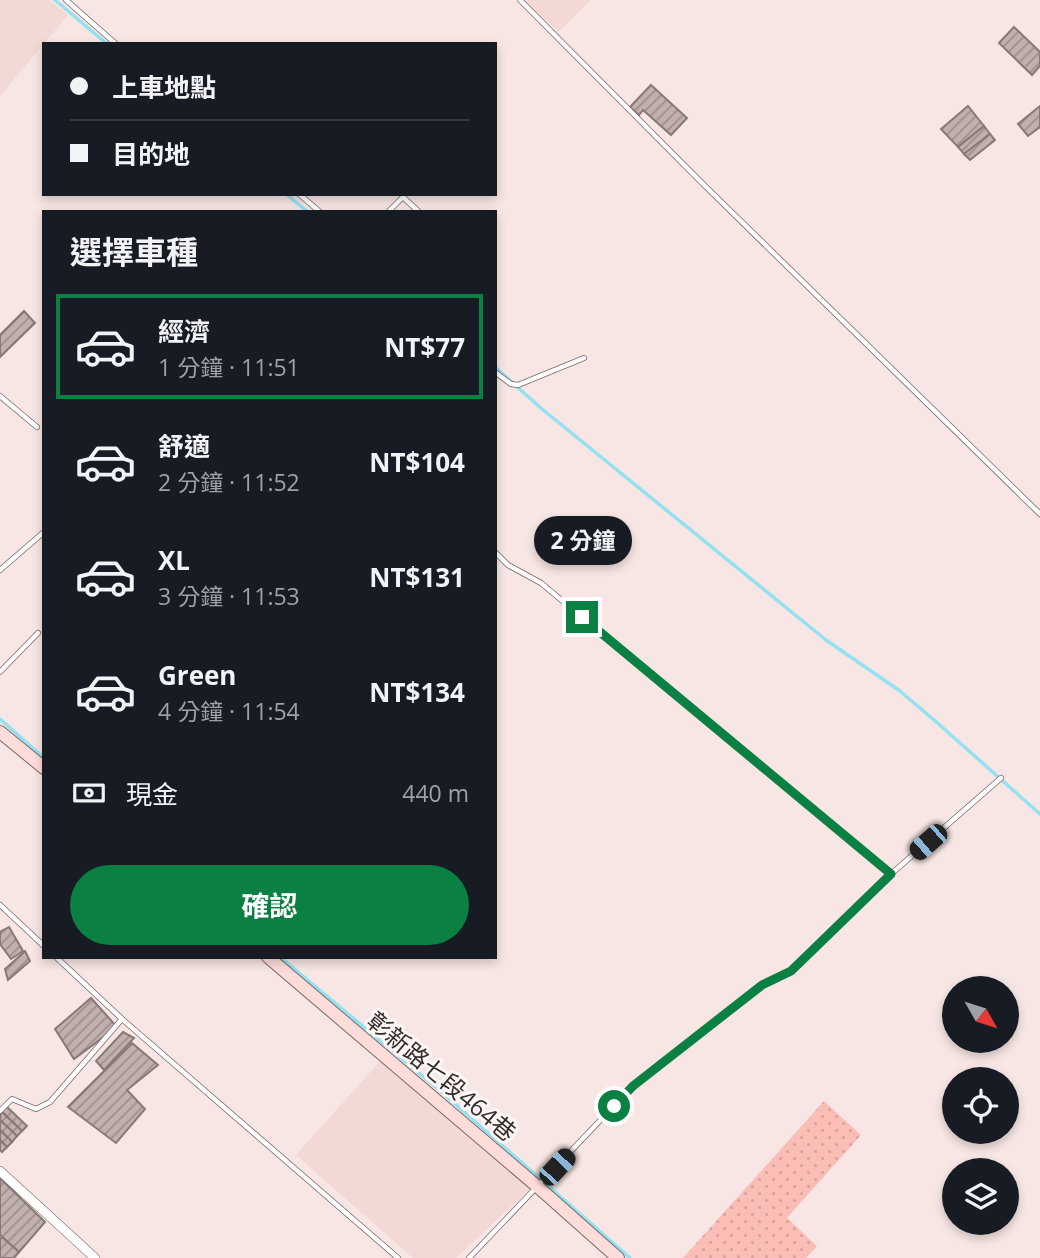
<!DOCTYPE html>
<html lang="zh-TW">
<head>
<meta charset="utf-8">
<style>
  body { margin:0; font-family:"Open Sans","Noto Sans TC",sans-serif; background:#20242c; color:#f1f3f6; height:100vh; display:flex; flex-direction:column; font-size:26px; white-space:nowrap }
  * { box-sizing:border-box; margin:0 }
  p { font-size:23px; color:#9ea1a6 }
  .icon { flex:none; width:38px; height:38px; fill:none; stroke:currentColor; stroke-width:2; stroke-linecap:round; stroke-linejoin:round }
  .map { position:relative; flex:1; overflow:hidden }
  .panel { position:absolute; left:42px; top:210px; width:455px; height:749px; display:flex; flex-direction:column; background:#171b24; border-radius:0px; box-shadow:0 4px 10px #0003 }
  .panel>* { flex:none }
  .top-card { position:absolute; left:42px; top:42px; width:455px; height:154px; border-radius:0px; box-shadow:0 4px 10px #0003; display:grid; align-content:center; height:154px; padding:0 28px; background:#171b24 }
  .needle { width:46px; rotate:129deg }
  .tools { position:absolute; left:942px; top:976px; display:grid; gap:14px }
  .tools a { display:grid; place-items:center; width:77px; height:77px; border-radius:50%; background:#171b24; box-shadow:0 4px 10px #0003; font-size:35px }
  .end { position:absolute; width:32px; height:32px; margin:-16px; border:9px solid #0b8043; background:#fff; box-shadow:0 0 0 4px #fff }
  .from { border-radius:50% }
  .bubble { position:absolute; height:49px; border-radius:24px; background:#171b24; box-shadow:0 4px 10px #0003; font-size:23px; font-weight:700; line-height:49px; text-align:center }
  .car { position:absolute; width:21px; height:42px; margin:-21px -10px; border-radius:9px; box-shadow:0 0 5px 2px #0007; background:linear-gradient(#222 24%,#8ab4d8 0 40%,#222 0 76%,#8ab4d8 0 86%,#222 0) }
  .top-card b { display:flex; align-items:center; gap:24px; height:66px; font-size:26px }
  .top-card b+b { border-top:2px solid #363941 }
  .top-card i { width:18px; height:18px; background:#f1f3f6 }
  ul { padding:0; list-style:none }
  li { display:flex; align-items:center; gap:21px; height:105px; margin:0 14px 10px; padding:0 14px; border:4px solid transparent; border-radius:0px }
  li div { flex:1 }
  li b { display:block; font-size:26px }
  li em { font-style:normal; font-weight:700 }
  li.on { border-color:#0b8043 }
  li>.icon { width:63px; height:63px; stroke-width:1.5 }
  h2 { padding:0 28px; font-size:32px; line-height:84px }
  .pay { display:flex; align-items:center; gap:18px; height:77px; padding:0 28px; font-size:26px }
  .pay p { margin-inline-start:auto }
  .action { display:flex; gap:14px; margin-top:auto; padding:14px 28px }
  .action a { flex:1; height:80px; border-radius:42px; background:#0b8043; color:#fff; font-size:28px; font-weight:700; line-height:80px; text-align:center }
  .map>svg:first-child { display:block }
</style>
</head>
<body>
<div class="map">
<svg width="1040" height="1258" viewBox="0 0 1040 1258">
  <defs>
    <pattern id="grass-dots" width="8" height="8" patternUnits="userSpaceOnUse" patternTransform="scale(1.75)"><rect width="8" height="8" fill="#fbbeb7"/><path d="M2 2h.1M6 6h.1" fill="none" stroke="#d8a39e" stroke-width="1.8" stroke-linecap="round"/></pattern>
    <pattern id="building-hatch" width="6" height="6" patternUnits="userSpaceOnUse" patternTransform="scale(1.75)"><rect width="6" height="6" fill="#c0b0ae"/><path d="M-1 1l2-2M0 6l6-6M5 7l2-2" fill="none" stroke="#9d8f8e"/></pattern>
  </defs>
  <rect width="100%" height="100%" fill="#f7e6e4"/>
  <g fill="#f2d9d6">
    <polygon points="0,0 49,0 68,15 0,96"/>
    <polygon points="528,0 591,0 559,32 526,2"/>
    <polygon points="381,1060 532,1187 456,1258 413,1258 296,1155"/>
  </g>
  <polygon fill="url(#grass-dots)" points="824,1101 861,1135 787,1218 817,1246 806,1258 683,1258"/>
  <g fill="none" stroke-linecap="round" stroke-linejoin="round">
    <g stroke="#94e1f2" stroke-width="3.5">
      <polyline points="55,0 107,44"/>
      <polyline points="286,194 308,212"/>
      <polyline points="495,367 542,409 826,640 900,691 934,720 1040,814"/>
      <polyline points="0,719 44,758"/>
      <polyline points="280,957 445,1095 630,1258"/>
    </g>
  </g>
  <g fill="url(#building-hatch)" stroke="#887877" stroke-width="2">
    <polygon points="1014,27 1040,52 1040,66 1032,75 999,43"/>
    <polygon points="651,85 687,118 671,135 643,110 639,115 630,107"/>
    <polygon points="968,106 984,126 958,147 941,129"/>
    <polygon points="1040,106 1040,127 1028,136 1018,124"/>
    <polygon points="984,126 990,134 964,154 958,147"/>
    <polygon points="990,134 995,140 970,160 964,154"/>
    <polygon points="24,311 35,323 0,357 0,335"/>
    <polygon points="9,927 23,951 11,959 0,944 0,932"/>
    <polygon points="25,951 30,961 8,980 5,969"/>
    <polygon points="91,998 117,1027 74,1059 55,1029"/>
    <polygon points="123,1032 134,1038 104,1070 96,1061"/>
    <polygon points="132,1043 158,1065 127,1090 145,1109 116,1143 68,1107"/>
    <polygon points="6,1106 27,1126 22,1131 1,1111"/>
    <polygon points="1,1111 22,1131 17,1136 0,1120"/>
    <polygon points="0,1120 17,1136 12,1142 0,1130"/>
    <polygon points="0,1130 12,1142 7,1147 0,1140"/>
    <polygon points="0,1140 7,1147 2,1152 0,1150"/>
    <polygon points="0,1178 45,1222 19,1252 0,1235"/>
    <polygon points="2,1237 19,1252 14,1258 0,1258 0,1239"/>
  </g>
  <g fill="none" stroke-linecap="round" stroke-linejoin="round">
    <g stroke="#776967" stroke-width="6">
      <g id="lane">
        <polyline points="66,0 116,44"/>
        <polyline points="520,0 701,182 1040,514"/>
        <polyline points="299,194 320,212"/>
        <polyline points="388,212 403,197 419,212"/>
        <polyline points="495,372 511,384 518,385 584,358"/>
        <polyline points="0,396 37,427"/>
        <polyline points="495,552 508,565 541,583 891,874"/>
        <polyline points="0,570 44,532"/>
        <polyline points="0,672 38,633"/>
        <polyline points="0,905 44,946"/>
        <polyline points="56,957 122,1019 398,1258"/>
        <polyline points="0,1111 12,1099 36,1109 50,1102 122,1019"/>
        <polyline points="469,1258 633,1086 762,985 791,971 891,874 1001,778"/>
      </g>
    </g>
    <g stroke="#776967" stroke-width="10">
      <polyline id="street" points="0,1171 95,1258"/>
    </g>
    <g stroke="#776967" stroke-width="14">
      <g id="secondary">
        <polyline points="0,732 44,768"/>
        <polyline points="268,957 538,1187 618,1258"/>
      </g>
    </g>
    <use href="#lane" stroke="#fff" stroke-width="4.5"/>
    <use href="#street" stroke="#fff" stroke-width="9"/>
    <use href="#secondary" stroke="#fedcd9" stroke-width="12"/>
  </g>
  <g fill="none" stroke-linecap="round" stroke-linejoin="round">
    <polyline stroke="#0b8043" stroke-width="9" points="582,617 891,874 791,971 762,985 633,1086 614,1106"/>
  </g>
  <g text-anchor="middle" stroke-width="6" stroke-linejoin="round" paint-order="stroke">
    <g font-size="24" fill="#322c2b" stroke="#fdf6f5">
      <text transform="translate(441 1077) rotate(40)" y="8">彰新路七段464巷</text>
    </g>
  </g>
</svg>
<div class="tools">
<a><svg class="needle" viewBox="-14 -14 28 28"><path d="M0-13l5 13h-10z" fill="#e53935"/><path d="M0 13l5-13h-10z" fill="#9ea1a6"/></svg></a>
<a><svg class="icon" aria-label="locate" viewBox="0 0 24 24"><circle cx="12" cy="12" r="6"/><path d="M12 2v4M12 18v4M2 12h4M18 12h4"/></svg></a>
<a><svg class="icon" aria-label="layers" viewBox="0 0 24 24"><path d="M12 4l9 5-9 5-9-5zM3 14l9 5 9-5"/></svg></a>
</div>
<i class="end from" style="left:614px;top:1106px"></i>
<i class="end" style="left:582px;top:617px"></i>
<div class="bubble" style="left:534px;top:516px;width:98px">2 分鐘</div>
<i class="car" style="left:928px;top:842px;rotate:229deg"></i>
<i class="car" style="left:557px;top:1167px;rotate:43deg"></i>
<div class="top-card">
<b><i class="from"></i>上車地點</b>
<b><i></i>目的地</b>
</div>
<section class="panel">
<h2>選擇車種</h2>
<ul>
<li class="on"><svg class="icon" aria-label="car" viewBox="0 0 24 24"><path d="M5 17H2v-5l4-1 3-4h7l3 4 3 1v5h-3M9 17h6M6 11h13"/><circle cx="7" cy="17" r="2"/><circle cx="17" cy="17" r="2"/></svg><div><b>經濟</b><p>1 分鐘 · 11:51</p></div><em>NT$77</em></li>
<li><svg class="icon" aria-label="car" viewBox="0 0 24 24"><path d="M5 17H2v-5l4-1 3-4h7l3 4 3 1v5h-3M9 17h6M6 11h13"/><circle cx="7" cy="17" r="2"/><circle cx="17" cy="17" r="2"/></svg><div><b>舒適</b><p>2 分鐘 · 11:52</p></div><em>NT$104</em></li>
<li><svg class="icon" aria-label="car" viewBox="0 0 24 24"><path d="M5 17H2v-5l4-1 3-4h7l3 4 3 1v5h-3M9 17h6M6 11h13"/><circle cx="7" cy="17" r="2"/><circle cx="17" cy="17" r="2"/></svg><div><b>XL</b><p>3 分鐘 · 11:53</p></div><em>NT$131</em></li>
<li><svg class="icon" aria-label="car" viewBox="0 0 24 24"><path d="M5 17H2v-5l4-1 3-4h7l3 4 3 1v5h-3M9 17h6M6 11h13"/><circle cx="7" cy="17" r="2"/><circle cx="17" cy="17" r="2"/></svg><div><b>Green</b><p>4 分鐘 · 11:54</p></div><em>NT$134</em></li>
</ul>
<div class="pay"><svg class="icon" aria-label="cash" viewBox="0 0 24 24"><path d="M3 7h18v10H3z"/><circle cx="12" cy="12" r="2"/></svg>現金<p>440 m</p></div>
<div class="action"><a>確認</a></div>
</section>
</div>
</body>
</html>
